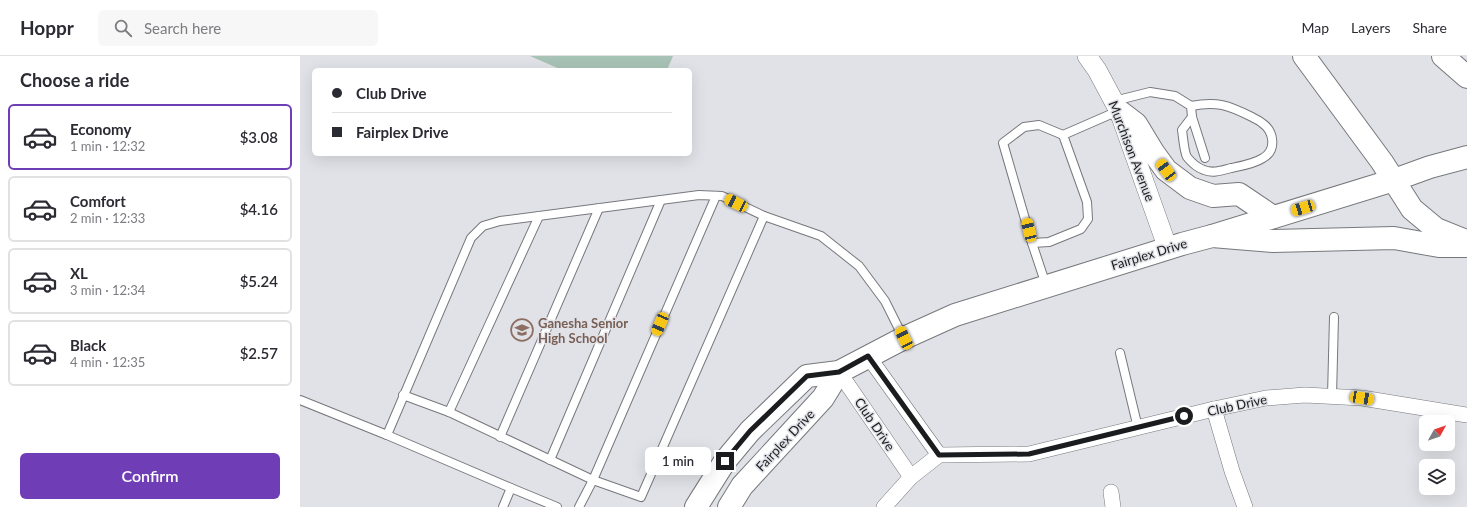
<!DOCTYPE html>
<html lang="en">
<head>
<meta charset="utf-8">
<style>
  body { margin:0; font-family:Lato,sans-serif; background:#f7f7f7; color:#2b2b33; height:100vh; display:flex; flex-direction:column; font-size:15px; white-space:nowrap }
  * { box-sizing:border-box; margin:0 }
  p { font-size:13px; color:#7c7c81 }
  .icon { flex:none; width:22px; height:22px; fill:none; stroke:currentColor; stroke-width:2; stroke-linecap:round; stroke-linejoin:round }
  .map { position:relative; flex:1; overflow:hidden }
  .side { display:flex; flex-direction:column; background:#fff; width:300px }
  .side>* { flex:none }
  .banner { position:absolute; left:12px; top:12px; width:380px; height:88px; border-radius:6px; box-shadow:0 4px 16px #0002; display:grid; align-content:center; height:88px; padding:0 20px; background:#fff }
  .needle { width:26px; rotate:50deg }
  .fabs { position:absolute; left:1119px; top:359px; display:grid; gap:8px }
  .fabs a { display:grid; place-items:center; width:36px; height:36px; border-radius:6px; background:#fff; box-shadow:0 4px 16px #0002; font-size:20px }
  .end { position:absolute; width:18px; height:18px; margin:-9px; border:5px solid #1b1c1e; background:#fff; box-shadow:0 0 0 2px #fff }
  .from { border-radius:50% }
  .bubble { position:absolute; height:28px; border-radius:6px; background:#fff; box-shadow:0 4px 16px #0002; font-size:13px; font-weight:600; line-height:28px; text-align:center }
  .car { position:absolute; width:12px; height:24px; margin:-12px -6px; border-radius:5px; box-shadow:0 0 3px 1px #0007; background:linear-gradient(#f5c518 24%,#345 0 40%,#f5c518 0 76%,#345 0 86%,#f5c518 0) }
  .banner b { display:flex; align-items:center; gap:14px; height:38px; font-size:15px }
  .banner b+b { border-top:1px solid #e1e1e2 }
  .banner i { width:10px; height:10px; background:#2b2b33 }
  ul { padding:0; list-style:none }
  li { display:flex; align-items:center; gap:12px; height:66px; margin:0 8px 6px; padding:0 12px; border:2px solid #e1e1e2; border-radius:6px }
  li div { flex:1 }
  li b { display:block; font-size:15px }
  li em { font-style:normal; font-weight:600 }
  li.on { border-color:#6f3eb6 }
  li>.icon { width:36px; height:36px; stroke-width:1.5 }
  h2 { padding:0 20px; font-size:18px; line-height:48px }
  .button { display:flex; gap:8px; margin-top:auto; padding:8px 20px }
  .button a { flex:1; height:46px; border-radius:6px; background:#6f3eb6; color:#fff; font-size:16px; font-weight:600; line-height:46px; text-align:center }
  header { display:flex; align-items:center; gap:24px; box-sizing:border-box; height:56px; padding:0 20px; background:#fff; border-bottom:1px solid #e1e1e2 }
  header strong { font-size:19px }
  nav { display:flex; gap:22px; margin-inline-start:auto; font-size:14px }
  .search { width:280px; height:36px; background:#f7f7f7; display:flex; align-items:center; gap:10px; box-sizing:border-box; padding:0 14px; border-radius:6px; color:#7c7c81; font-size:15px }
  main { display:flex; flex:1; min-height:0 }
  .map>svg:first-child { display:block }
</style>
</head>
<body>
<header>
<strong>Hoppr</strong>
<div class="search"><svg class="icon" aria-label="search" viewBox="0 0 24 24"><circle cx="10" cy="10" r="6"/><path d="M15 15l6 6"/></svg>Search here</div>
<nav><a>Map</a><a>Layers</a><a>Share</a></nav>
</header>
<main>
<section class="side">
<h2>Choose a ride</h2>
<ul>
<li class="on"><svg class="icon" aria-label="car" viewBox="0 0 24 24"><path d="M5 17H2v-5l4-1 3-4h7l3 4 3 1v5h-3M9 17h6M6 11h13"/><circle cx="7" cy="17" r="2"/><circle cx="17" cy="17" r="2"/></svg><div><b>Economy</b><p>1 min · 12:32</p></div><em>$3.08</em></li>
<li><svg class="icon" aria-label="car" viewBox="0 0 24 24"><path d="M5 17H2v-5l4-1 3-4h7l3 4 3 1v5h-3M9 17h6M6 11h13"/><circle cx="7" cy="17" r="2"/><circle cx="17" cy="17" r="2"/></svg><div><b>Comfort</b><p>2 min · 12:33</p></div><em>$4.16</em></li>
<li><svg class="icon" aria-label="car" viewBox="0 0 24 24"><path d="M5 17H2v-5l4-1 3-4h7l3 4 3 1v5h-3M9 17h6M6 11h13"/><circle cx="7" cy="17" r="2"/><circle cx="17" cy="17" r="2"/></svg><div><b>XL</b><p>3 min · 12:34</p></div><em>$5.24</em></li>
<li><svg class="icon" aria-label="car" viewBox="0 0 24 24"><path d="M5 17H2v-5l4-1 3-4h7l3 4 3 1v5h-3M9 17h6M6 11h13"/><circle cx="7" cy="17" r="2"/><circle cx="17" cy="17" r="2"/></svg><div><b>Black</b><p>4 min · 12:35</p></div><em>$2.57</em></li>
</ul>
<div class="button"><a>Confirm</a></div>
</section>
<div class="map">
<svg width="1167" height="451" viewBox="0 0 1167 451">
  <rect width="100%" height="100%" fill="#e1e2e7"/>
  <polygon fill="#a7c3b5" points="230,0 373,0 367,14 262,14"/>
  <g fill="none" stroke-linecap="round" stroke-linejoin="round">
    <g stroke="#76787c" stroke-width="10">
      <g id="service">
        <polyline points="814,45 850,36 875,40 891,50 892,61 905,102"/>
        <path d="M891,50C917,45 928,49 952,61C955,63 959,64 962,67C974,75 977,94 963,102C954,108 941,110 931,112C923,114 913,118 904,114C898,112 891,106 887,101C884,96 883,80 882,74L892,61"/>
        <polyline points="732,187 703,87 724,71 739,69 763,79"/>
        <polyline points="746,229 732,187 749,186 781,173 788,163 787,146 763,79 818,55"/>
        <polyline points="820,297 838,372"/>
        <polyline points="103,339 149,356 293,424 416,140"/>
        <polyline points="1032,340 1034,261"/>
        <polyline points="0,344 87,379"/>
        <polyline points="149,356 239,160"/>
        <polyline points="200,381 299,152"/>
        <polyline points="250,404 361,144"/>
        <polyline points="211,432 87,379 171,182 183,170 200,165 399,139 422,140 464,160"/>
        <polyline points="203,451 211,432 257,451"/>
        <polyline points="279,451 293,424 341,441 464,160 521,180 559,210 585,245 603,281"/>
      </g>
    </g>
    <g stroke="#76787c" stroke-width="16">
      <g id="minor">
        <polyline points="568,300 639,399"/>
        <polyline points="539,316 611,421"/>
        <polyline points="914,353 932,415 945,451"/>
        <polyline points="811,436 813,451"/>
        <polyline points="584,451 611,421 639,399 729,398 914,353 966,342 1005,339 1062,342 1167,359"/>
      </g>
    </g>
    <g stroke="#76787c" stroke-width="20">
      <polyline id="tertiary" points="787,0 797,14 819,55 868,193"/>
    </g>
    <g stroke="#76787c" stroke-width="24">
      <g id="secondary">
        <polyline points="819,55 836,68 853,96 866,114 890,132 913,140 939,138 973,161"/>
        <polyline points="396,451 425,405 450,375 507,320 539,316 604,282 655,259 882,188 912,180 1094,124 1130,111 1167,101"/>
        <polyline points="429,451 442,430 523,342 539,316"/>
      </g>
    </g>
    <g stroke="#76787c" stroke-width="24">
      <g id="motorway">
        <polyline points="1004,0 1082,106 1112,153 1136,173 1166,185"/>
        <polyline points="1143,0 1167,21"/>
        <polyline points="912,180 973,185 1094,182 1139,190 1167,190"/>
      </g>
    </g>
    <use href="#service" stroke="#fff" stroke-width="8"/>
    <use href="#minor" stroke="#fff" stroke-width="15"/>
    <use href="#tertiary" stroke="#fff" stroke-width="19"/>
    <use href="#secondary" stroke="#fff" stroke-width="22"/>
    <use href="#motorway" stroke="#fff" stroke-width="22"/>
  </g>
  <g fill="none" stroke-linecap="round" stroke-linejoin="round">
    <polyline stroke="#1b1c1e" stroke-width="5" points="425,405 450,375 507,320 539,316 568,300 639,399 729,398 884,360"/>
  </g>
  <defs>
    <g id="school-ring" transform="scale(1.15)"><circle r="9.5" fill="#e1e2e7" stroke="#8d6e63" stroke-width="1.5"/><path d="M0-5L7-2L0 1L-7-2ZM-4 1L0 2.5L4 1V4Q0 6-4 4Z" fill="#8d6e63"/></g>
  </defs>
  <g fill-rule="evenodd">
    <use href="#school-ring" x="222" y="274"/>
  </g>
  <g text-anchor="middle" stroke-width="3" stroke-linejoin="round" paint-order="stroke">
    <g font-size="13" fill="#1b1c1e" stroke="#e1e2e7">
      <text transform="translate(832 95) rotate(69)" y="5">Murchison Avenue</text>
      <text transform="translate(849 198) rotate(-17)" y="5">Fairplex Drive</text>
      <text transform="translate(937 349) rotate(-12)" y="5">Club Drive</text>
      <text transform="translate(575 368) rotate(56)" y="5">Club Drive</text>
      <text transform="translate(485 384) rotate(-47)" y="5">Fairplex Drive</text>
    </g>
    <g font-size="13" font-weight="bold" fill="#785e54" stroke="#e1e2e7" text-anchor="start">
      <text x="238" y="272">Ganesha Senior<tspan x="238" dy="15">High School</tspan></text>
    </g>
  </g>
</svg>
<div class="fabs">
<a><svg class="needle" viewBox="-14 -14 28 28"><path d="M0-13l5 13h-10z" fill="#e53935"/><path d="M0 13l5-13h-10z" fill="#7c7c81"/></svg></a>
<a><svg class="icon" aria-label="layers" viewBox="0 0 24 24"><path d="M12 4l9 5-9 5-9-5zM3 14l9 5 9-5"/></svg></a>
</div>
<i class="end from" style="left:884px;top:360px"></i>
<i class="end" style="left:425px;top:405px"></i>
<div class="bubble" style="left:345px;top:391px;width:66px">1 min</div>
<i class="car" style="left:866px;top:114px;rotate:323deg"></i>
<i class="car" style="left:436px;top:147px;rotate:296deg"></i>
<i class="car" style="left:1003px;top:152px;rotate:253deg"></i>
<i class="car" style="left:729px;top:174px;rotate:346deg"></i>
<i class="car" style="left:360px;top:268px;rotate:203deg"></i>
<i class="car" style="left:604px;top:282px;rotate:334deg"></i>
<i class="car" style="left:1062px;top:342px;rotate:99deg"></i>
<div class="banner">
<b><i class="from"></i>Club Drive</b>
<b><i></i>Fairplex Drive</b>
</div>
</div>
</main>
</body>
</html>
